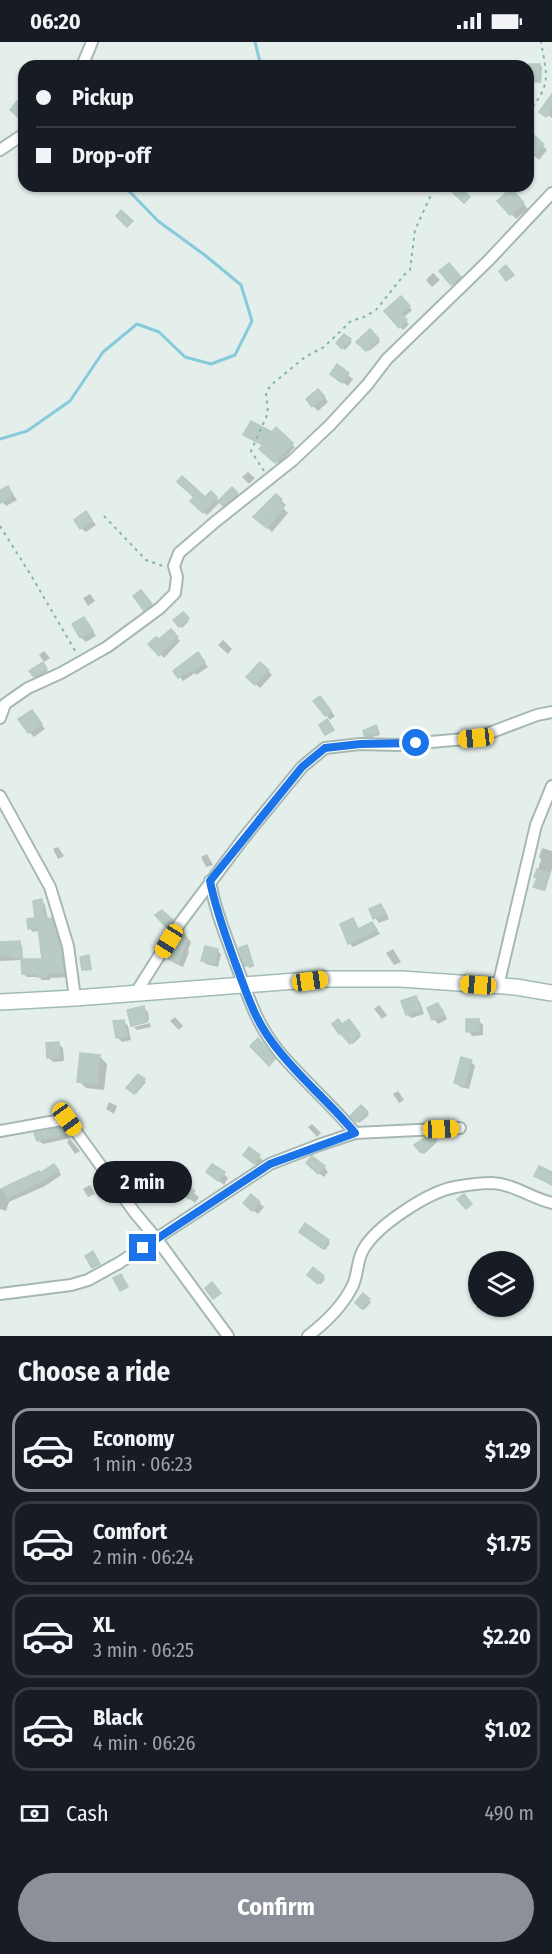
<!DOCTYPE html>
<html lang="en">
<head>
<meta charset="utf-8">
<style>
  body { margin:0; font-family:"Fira Sans Condensed",sans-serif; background:#242831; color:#f1f3f6; height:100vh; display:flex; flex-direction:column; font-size:22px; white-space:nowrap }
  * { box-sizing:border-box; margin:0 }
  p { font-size:20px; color:#9ea1a6 }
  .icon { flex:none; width:33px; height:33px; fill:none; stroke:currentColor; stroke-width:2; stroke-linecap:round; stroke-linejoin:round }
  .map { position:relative; height:1294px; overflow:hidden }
  .details { display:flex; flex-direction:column; background:#171b24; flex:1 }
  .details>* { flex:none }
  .top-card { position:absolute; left:18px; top:18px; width:516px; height:132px; border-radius:18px; box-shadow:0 2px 4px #0004; display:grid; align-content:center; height:132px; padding:0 18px; background:#171b24 }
  .tools { position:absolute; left:468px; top:1209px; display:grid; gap:12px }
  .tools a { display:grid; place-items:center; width:66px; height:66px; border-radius:50%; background:#171b24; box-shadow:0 2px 4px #0004; font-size:30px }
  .end { position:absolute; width:27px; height:27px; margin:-14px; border:8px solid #1a73e8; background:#fff; box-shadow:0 0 0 3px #fff }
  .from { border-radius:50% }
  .bubble { position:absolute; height:42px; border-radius:21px; background:#171b24; box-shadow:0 2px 4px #0004; font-size:20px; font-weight:700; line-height:42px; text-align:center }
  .car { position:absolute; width:18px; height:36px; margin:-18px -9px; border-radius:8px; box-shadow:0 0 4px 2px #0007; background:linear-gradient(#f5c518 24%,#345 0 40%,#f5c518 0 76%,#345 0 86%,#f5c518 0) }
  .top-card b { display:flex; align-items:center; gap:21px; height:57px; font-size:22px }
  .top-card b+b { border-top:2px solid #363941 }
  .top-card i { width:15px; height:15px; background:#f1f3f6 }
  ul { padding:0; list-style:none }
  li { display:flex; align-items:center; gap:18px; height:84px; margin:0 12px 9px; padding:0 6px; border:3px solid #363941; border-radius:18px }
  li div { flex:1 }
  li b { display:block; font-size:22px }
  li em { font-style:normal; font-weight:700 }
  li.selected { border-color:#8c9099 }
  li>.icon { width:54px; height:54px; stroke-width:1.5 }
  h2 { padding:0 18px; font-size:27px; line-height:72px }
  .pay { display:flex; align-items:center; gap:15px; height:66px; padding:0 18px; font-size:22px }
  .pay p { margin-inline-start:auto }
  .cta { display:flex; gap:12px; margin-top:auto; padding:12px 18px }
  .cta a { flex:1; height:69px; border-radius:36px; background:#8c9099; color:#fff; font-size:24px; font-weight:700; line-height:69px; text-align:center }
  .status { display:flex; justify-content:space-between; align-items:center; height:42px; padding:0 30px; background:#171b24; direction:ltr }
  .status svg { height:16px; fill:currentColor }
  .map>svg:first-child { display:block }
</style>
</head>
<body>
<div class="status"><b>06:20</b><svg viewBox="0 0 49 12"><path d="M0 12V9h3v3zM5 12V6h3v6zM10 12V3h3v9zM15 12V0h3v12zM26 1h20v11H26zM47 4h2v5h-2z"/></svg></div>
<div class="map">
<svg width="552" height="1294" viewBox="0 0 552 1294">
  <rect width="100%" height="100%" fill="#e4efeb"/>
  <g fill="#0003">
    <polygon points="540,23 542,25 541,41 533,40 531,38"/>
    <polygon points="552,55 552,76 545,71"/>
    <polygon points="536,97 547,108 539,118 528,108 528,106"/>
    <polygon points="511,148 528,167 516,177 499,159"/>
    <polygon points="453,228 464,240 457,247 442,230"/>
    <polygon points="433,231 440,238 432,245 426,238"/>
    <polygon points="401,256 412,268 403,276 409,282 403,288 386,269"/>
    <polygon points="370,289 380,300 369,309 358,300"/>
    <polygon points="344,294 352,300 345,308 338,301"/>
    <polygon points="337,324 353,337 348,344 336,336"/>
    <polygon points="323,353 328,360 318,369 313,364"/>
    <polygon points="276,388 295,405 279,422 262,407 264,404 245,393 272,392"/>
    <polygon points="248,430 255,436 249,442 242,435"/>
    <polygon points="8,445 17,458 6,464 0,457 0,450"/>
    <polygon points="232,447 241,457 229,467 221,459 207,473 192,459 205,457 211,451 220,460"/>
    <polygon points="276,454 286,463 283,466 288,471 272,490 260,479"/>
    <polygon points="90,476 96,483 86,490 81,486"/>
    <polygon points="90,552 95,559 88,564 83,556"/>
    <polygon points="145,554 156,568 150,572 145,568"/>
    <polygon points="182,572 189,579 182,586 175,578"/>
    <polygon points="84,576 96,594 86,600 81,595"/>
    <polygon points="171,589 180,599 164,616 150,602 159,599"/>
    <polygon points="223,598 232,607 228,612 218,603"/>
    <polygon points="44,609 50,616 44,620 39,613"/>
    <polygon points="201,616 208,625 196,633 195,631 183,639 175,629"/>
    <polygon points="260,622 272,633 260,646 248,635"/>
    <polygon points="44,624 48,630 37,636 35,634"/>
    <polygon points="315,660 324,661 335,674 330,678"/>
    <polygon points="32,670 45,687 34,695 29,690"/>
    <polygon points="377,687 380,693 368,696 366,694"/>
    <polygon points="58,805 64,814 58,817 53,807"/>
    <polygon points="542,806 552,809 552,827 545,849 535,845 538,837 536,835 541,817 539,815"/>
    <polygon points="207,812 213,823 206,825 201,815"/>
    <polygon points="41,859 45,863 48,878 51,877 55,881 64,911 67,935 50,936 50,938 42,938 39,935 27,935 23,931 23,918 0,919 0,902 19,900 22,904 23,918 43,918 40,889 33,890 29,886 37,877"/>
    <polygon points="380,864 385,868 389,877 379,881 375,876 371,868"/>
    <polygon points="162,870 174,881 170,887 157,874"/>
    <polygon points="352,878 360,888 372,881 380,892 353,905 349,901 341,883"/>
    <polygon points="184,892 191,900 188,908 189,910 183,925 174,921 170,917"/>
    <polygon points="247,905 254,924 249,926 241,907"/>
    <polygon points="393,907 401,920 394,923 386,911"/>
    <polygon points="217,909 221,912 218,925 206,922 203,919"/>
    <polygon points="89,915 92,928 85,929 83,927"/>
    <polygon points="416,956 420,960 424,972 411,976 407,972"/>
    <polygon points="379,963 387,973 382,977 374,967"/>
    <polygon points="438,963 443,968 447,977 438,982 434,977"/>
    <polygon points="143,966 148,970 149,978 133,982 133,984 132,983"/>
    <polygon points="175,975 183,984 179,988 170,979"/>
    <polygon points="478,978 483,983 483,993 472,994 468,989"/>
    <polygon points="123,979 128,984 131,998 122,1000 117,995"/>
    <polygon points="349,979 361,994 353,1002 343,992 343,984"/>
    <polygon points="150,981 151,985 137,988 134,985"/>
    <polygon points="58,1002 63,1006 64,1019 53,1020 48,1015"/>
    <polygon points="100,1015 107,1022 104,1048 86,1046 79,1039"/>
    <polygon points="471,1020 475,1024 469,1047 460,1045 456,1040"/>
    <polygon points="138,1034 146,1040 136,1052 128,1046"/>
    <polygon points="398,1049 404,1058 399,1061 393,1052"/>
    <polygon points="109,1060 117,1064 114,1072 106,1067"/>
    <polygon points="361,1065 369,1073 359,1081 352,1074"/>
    <polygon points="312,1082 321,1091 317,1095 308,1085"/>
    <polygon points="63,1087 71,1096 43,1102 38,1098"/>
    <polygon points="434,1096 437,1100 424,1112 416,1104"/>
    <polygon points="70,1097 80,1109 75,1112 67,1100"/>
    <polygon points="249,1107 264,1119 259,1125 249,1118"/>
    <polygon points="145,1123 156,1129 153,1137 142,1132"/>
    <polygon points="324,1125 328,1130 324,1135 312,1126"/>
    <polygon points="58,1127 61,1133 45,1144 9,1160 6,1169 0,1167 0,1146 3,1147"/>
    <polygon points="208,1130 224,1132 228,1136 224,1143"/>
    <polygon points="180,1140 199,1155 195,1161 181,1150"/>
    <polygon points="90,1143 95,1152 88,1155 83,1147"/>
    <polygon points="251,1154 264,1165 258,1172 249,1165"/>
    <polygon points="302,1191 328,1199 330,1201 325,1208"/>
    <polygon points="313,1227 325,1237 321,1242 309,1233"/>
    <polygon points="363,1253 371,1260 364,1268 357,1261"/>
  </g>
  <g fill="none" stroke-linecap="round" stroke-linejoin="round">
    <g stroke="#87cada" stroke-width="3">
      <polyline points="255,0 261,24"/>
      <polyline points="0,397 27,389 70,359 103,310 137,282 159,290 185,315 211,322 235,313 252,279 241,243 206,214 158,179 129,149 127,144"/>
    </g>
  </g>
  <g fill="#b9cbc4" stroke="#b6cac2" stroke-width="1.5">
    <polygon points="529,22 540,22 540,39 530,39"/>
    <polygon points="552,52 552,66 546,75 539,70"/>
    <polygon points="17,59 24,65 24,80 10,68"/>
    <polygon points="528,88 544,102 533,114 528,110"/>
    <polygon points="460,145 470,155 464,161 453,151"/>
    <polygon points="511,146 524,161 510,173 497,159"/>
    <polygon points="121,168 133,179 127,185 116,174"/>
    <polygon points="449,221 461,235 451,243 439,229"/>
    <polygon points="506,223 514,233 506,239 499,229"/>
    <polygon points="401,254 410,264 401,271 407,278 399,286 384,269"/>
    <polygon points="370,287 379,297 366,309 356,300"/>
    <polygon points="344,292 351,297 342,307 336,301"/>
    <polygon points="337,322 349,331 342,341 330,332"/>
    <polygon points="318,347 325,355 312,365 306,357"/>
    <polygon points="251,379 272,390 276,385 293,401 275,421 259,407 263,403 243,393"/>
    <polygon points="182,434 205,455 211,449 217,455 203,471 190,459 194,455 177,440"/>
    <polygon points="8,444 13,453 0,461 0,448"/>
    <polygon points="232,445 238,451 223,464 218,459"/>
    <polygon points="276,452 282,457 279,461 284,465 267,486 253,475"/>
    <polygon points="86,469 92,478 80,487 74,478"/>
    <polygon points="141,548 152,562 144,569 133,554"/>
    <polygon points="183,570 189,576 179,585 173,578"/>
    <polygon points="84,575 93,589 80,596 72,582"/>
    <polygon points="171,587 178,595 159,614 148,602 156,595 159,597"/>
    <polygon points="198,610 205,620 192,630 190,628 178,636 173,629"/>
    <polygon points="43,620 47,627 34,635 29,629"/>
    <polygon points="260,620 269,628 255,643 246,635"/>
    <polygon points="320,654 331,669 325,674 313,659"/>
    <polygon points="32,668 42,682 28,691 18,677"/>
    <polygon points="327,677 334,688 325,693 319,683"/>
    <polygon points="376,683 379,691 365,695 363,689"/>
    <polygon points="537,827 549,831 543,848 533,845 537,836 534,835"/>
    <polygon points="42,857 45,877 52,876 61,906 64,931 46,932 46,935 37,935 37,932 22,932 21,917 42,917 38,885 28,887 27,877 35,876 33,859"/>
    <polygon points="381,862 385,872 373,877 369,867"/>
    <polygon points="162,868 173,878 167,886 155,873"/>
    <polygon points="353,876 358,887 372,880 377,888 348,902 340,882"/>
    <polygon points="183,890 187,897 179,921 168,917"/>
    <polygon points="20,899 21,915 11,916 10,913 0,914 0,900"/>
    <polygon points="247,903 253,922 245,924 239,906"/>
    <polygon points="205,904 218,907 215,922 201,919"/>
    <polygon points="89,913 91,927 82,928 80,915"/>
    <polygon points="416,954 421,968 406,973 401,959"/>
    <polygon points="438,961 444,973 432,978 427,966"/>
    <polygon points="144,964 147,980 131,984 127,968"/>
    <polygon points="338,977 342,982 349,977 360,992 350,1002 340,991 339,992 332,982"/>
    <polygon points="466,977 479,977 479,989 466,990"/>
    <polygon points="124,978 127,994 116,996 113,979"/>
    <polygon points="258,996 275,1017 269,1024 250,1004"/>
    <polygon points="59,1000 60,1015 47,1016 46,1001"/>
    <polygon points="80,1011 100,1013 97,1042 77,1040"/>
    <polygon points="461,1015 472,1018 464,1044 454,1041"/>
    <polygon points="138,1032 145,1037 134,1052 126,1046"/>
    <polygon points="361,1063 368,1070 356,1080 350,1074"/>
    <polygon points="64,1085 68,1091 37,1099 34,1091"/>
    <polygon points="426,1095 435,1095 437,1098 421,1111 414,1103"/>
    <polygon points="249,1105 260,1113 254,1122 243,1113"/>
    <polygon points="312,1114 325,1124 318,1132 306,1121"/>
    <polygon points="144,1121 155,1125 151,1136 140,1132"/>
    <polygon points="54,1122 59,1129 41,1140 7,1156 3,1146 39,1129 40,1131"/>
    <polygon points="212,1122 225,1130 218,1139 206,1130"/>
    <polygon points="539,1124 552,1130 552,1143 534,1134"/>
    <polygon points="180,1138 195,1149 189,1157 174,1146"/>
    <polygon points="251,1152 260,1160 252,1169 243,1161"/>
    <polygon points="464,1152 472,1162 466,1167 457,1157"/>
    <polygon points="305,1181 329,1198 323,1207 299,1190"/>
    <polygon points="93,1209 100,1222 92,1226 85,1214"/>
    <polygon points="313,1225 324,1234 318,1242 307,1233"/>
    <polygon points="121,1232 128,1245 120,1249 113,1236"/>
    <polygon points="212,1240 221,1251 213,1257 205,1246"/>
    <polygon points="363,1251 370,1257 362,1267 355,1261"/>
  </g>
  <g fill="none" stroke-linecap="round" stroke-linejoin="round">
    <g stroke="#a6b8b3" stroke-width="14">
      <g id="street">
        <polyline points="82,24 92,0"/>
        <polyline points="0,108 24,92"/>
        <polyline points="0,676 5,662 28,646 61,631 107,605 160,566 175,551 177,535 174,524 179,511 215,480 293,418 330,383 367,343 387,317 488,219 552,151"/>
        <polyline points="0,754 50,845 68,904 75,956"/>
        <path d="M210,839C215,868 226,894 236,922C249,956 256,982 280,1011C304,1039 332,1063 355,1091"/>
        <polyline points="498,944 536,783 552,744"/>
        <polyline points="135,952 180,881 243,797 302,725 325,706 360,702 397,703 476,696 537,673 552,670"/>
        <polyline points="0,1089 67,1077 135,1171 156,1196 228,1294"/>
        <polyline points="0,1252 71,1243 88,1238 119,1221 270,1122 319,1103 355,1091 460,1086"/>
        <path d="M308,1294C325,1281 344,1262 353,1243C358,1232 357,1218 363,1208C376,1184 428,1150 455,1145C466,1143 481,1141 492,1141C514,1142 531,1156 552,1161"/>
      </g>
    </g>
    <g stroke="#a1bcb4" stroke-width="18">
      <polyline id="secondary" points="0,960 75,956 322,937 401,937 516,945 552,951"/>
    </g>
    <g stroke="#81b6a7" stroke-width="2" stroke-dasharray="3 4.5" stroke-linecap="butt">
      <path d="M528,71C552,41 547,35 541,0"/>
      <polyline points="264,429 251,409 268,371 266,351 271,343 305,315 324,305 351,279 364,275 376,268 404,233 410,228 415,188 435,144"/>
      <polyline points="104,474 146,518 163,524"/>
      <polyline points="0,484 32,535 77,612"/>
    </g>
    <use href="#street" stroke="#fff" stroke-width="10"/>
    <use href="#secondary" stroke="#fff" stroke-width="15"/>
  </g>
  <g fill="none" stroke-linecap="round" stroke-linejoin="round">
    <path stroke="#1a73e8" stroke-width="8" d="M143,1206L270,1122L355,1091C331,1062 302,1038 279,1009C255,980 249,957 236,923C226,895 216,869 210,839L302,725L325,706L360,702L416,701"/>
  </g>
</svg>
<div class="tools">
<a><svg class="icon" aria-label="layers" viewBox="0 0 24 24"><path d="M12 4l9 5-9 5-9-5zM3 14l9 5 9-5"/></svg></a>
</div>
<i class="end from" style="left:416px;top:701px"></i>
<i class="end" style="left:143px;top:1206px"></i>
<div class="bubble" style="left:93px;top:1119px;width:99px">2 min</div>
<i class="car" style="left:476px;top:696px;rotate:264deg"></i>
<i class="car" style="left:169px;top:899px;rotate:212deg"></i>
<i class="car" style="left:310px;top:939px;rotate:82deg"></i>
<i class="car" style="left:478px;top:943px;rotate:274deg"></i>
<i class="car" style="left:67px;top:1077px;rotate:144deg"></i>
<i class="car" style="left:441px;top:1087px;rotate:88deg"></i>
<div class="top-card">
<b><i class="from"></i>Pickup</b>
<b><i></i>Drop-off</b>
</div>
</div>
<section class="details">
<h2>Choose a ride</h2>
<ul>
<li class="selected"><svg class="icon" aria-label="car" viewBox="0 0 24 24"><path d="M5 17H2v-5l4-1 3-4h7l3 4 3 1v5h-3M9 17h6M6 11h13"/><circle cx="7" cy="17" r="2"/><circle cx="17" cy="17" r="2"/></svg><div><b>Economy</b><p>1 min · 06:23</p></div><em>$1.29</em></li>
<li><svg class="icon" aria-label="car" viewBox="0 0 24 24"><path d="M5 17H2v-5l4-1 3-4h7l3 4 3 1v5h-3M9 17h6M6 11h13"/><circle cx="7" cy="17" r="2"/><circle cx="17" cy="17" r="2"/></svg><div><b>Comfort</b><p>2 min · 06:24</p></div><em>$1.75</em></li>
<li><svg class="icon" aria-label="car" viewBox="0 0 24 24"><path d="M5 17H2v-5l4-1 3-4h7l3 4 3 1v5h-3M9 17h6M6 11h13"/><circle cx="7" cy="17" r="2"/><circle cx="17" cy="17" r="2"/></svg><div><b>XL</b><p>3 min · 06:25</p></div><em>$2.20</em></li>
<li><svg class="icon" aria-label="car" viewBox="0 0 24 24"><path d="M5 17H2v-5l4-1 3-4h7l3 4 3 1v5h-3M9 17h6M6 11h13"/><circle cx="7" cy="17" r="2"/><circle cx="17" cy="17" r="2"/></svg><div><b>Black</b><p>4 min · 06:26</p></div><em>$1.02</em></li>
</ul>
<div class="pay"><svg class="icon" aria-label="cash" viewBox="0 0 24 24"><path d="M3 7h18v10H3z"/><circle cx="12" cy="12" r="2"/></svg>Cash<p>490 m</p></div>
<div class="cta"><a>Confirm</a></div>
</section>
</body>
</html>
